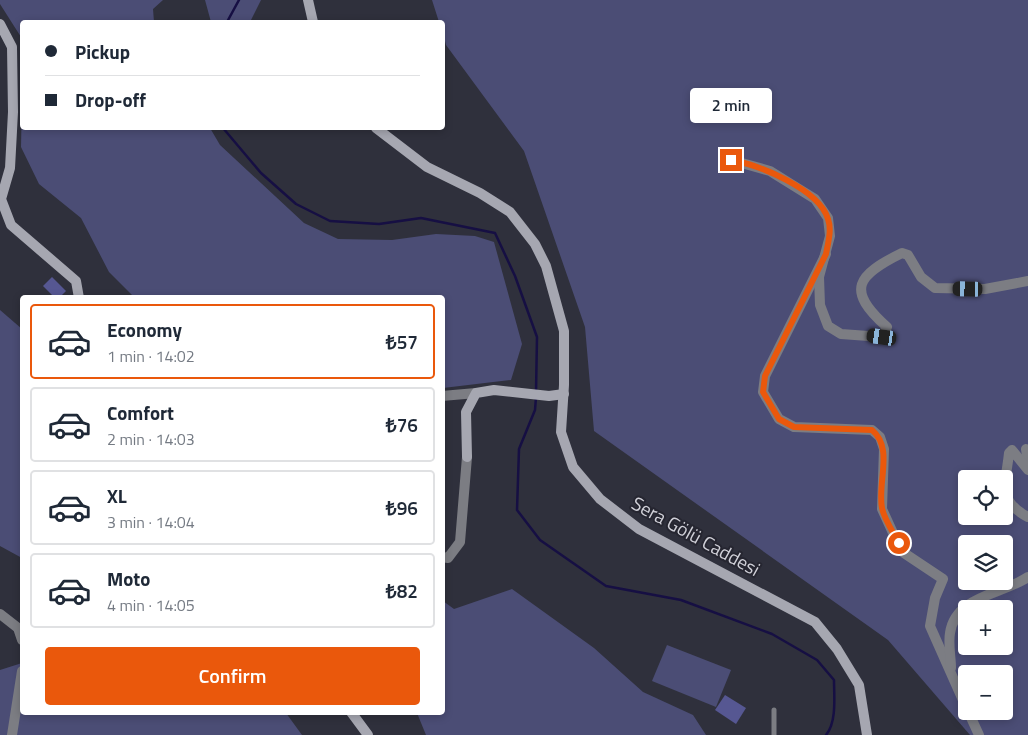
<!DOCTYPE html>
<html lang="en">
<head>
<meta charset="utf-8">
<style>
  body { margin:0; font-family:"Titillium Web",sans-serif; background:#f2f2f3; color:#1f2937; height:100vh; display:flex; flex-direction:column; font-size:19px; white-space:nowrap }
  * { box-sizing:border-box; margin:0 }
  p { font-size:16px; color:#747a83 }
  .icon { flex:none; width:28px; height:28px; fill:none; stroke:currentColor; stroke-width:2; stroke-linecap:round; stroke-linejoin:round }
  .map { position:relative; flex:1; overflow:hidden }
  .sheet { position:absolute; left:20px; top:295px; width:425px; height:420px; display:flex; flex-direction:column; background:#fff; border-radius:5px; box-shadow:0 2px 8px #0003 }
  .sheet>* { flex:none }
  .banner { position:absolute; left:20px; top:20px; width:425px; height:110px; border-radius:5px; box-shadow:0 2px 8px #0003; display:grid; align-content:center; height:110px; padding:0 25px; background:#fff }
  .buttons { position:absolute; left:958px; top:470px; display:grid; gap:10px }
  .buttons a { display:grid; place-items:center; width:55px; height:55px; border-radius:5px; background:#fff; box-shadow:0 2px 8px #0003; font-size:25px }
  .end { position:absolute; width:22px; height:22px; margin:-11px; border:6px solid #ea580c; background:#fff; box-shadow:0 0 0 2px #fff }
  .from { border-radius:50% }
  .bubble { position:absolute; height:35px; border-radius:5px; background:#fff; box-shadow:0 2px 8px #0003; font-size:16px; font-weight:600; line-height:35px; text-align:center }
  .car { position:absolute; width:15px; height:30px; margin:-15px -8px; border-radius:6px; box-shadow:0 0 4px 1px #0007; background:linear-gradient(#222 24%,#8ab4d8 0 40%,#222 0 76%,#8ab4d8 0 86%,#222 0) }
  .banner b { display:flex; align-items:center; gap:18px; height:48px; font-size:19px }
  .banner b+b { border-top:1px solid #e0e1e3 }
  .banner i { width:12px; height:12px; background:#1f2937 }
  ul { padding:9px 0 0; list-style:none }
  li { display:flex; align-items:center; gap:15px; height:75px; margin:0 10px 8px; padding:0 15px; border:2px solid #e0e1e3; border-radius:5px }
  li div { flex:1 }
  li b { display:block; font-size:19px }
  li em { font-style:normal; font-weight:600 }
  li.current { border-color:#ea580c }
  li>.icon { width:45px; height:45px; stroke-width:1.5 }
  .button { display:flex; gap:10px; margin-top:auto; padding:10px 25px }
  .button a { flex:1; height:58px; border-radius:5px; background:#ea580c; color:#fff; font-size:20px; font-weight:600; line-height:58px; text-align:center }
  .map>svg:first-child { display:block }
</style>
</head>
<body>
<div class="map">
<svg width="1028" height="735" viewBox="0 0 1028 735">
  <rect width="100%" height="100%" fill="#2f303c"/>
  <g fill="#4b4d75" fill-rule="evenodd">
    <polygon points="0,0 163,0 153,9 154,22 22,22 22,75 21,37 0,4"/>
    <polygon points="205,0 261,0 250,22 211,22"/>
    <path d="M432,0H1028V735H970L888,640L594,431L585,327L524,151L446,45L443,33L442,22H439ZM966,479H1004V516H966ZM966,544H1004V581H966ZM966,609H1004V646H966ZM966,674H1004V711H966Z"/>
    <polygon points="22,99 22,128 210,128 220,145 304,223 338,239 392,240 436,234 475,236 494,242 522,344 511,380 443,388 442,298 134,297 109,272 81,218 39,184 21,147"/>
    <polygon points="0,310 22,329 22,558 0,546"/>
    <polygon points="512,589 594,648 643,692 693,715 706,735 426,735 417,713 442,712 443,601 454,609"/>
    <polygon points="667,645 731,670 716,707 652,681"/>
    <polygon points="22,663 22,712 286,713 302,735 0,735 0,670"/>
  </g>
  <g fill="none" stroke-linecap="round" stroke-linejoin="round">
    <g stroke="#160f43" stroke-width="2.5">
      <polyline points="227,22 239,0"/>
      <polyline points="223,128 261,173 296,204 330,221 379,224 421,218 495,233 515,276 537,337 536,392"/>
      <path d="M536,397L535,410L519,449L517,510L540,540L606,586L681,600L772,634L817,660L834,680C834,696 837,722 826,735"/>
    </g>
  </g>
  <g fill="#565792">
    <polygon points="52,277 66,291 59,298 55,298 43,286"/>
    <polygon points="725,695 746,708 736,724 715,710"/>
  </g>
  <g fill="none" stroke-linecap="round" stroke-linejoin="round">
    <polyline stroke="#7c7d83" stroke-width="5" points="774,710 774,735"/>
    <g stroke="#7c7d83" stroke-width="10">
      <path d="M731,160L770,171L815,199L828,218L830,236L819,277L820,305L828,326L841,334L882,337L887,327C845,290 857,275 902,253L908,255L921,277L935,288L985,289L1028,281"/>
      <polyline points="826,254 765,376 763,392 779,419 794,427 872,430 880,437 884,449 882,509 893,533 904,553 943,579 935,598 930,626 966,707"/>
      <polyline points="442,396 476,393"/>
      <polyline points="1026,449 1028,463"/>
      <path d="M1028,470L1012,450L1009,453C1006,483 996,500 1028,517"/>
      <polyline points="442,557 448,558 460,542 467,457"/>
      <polyline points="0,614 18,628 22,640"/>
      <path d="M951,668C951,657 948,644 950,633C955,596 1003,594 1028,577"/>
      <polyline points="968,711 979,735"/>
      <polyline points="12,735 22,671"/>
    </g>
    <g stroke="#a6a7b1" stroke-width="10">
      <polyline points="308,0 313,22"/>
      <polyline points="0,24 12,47 13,112 10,168 1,199 11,225 76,281 79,298"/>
      <polyline points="376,128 427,167 480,193 510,212 535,244 546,266 564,331 564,385 561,432 573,467 600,499 639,529 815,622 837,649 859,685 867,735"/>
      <polyline points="467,457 466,412 476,393 494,390 549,396 564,394"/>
      <polyline points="351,712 368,735"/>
    </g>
  </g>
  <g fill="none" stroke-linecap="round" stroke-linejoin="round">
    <path stroke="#ea580c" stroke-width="6" d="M731,160C759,165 819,189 828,219C832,230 828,243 826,254L765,376L763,392L779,419L794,427L872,430C894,448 877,483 882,508C884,519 893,532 899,543"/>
  </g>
  <g text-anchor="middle" stroke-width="4" stroke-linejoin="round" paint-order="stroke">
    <g font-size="19" fill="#d1d1d9" stroke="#262631">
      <text transform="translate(696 536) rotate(29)" y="7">Sera Gölü Caddesi</text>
    </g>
  </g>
</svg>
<div class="buttons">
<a><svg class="icon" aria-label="locate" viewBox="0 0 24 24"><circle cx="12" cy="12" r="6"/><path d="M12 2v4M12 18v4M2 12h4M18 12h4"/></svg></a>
<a><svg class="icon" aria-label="layers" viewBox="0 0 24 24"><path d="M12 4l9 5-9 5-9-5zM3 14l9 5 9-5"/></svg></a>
<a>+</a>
<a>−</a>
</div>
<i class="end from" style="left:899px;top:543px"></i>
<i class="end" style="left:731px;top:160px"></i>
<div class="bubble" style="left:690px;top:88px;width:82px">2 min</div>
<i class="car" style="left:968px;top:289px;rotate:271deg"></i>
<i class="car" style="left:882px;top:337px;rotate:278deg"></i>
<div class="banner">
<b><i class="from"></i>Pickup</b>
<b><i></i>Drop-off</b>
</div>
<section class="sheet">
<ul>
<li class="current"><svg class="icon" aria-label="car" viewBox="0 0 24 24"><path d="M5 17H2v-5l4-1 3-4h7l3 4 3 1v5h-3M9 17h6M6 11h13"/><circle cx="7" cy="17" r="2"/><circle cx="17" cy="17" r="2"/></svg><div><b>Economy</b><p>1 min · 14:02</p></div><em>₺57</em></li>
<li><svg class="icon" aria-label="car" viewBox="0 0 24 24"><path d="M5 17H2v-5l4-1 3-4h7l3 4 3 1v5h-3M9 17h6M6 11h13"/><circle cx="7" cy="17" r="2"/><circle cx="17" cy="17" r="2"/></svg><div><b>Comfort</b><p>2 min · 14:03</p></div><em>₺76</em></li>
<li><svg class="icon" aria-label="car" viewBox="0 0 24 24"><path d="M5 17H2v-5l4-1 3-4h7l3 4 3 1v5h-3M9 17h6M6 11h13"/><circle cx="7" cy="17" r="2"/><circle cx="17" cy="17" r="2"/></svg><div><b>XL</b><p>3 min · 14:04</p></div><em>₺96</em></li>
<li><svg class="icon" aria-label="car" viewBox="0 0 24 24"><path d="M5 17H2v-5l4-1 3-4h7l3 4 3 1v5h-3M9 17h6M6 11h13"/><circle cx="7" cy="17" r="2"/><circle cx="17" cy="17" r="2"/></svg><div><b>Moto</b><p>4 min · 14:05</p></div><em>₺82</em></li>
</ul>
<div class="button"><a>Confirm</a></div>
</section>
</div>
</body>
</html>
